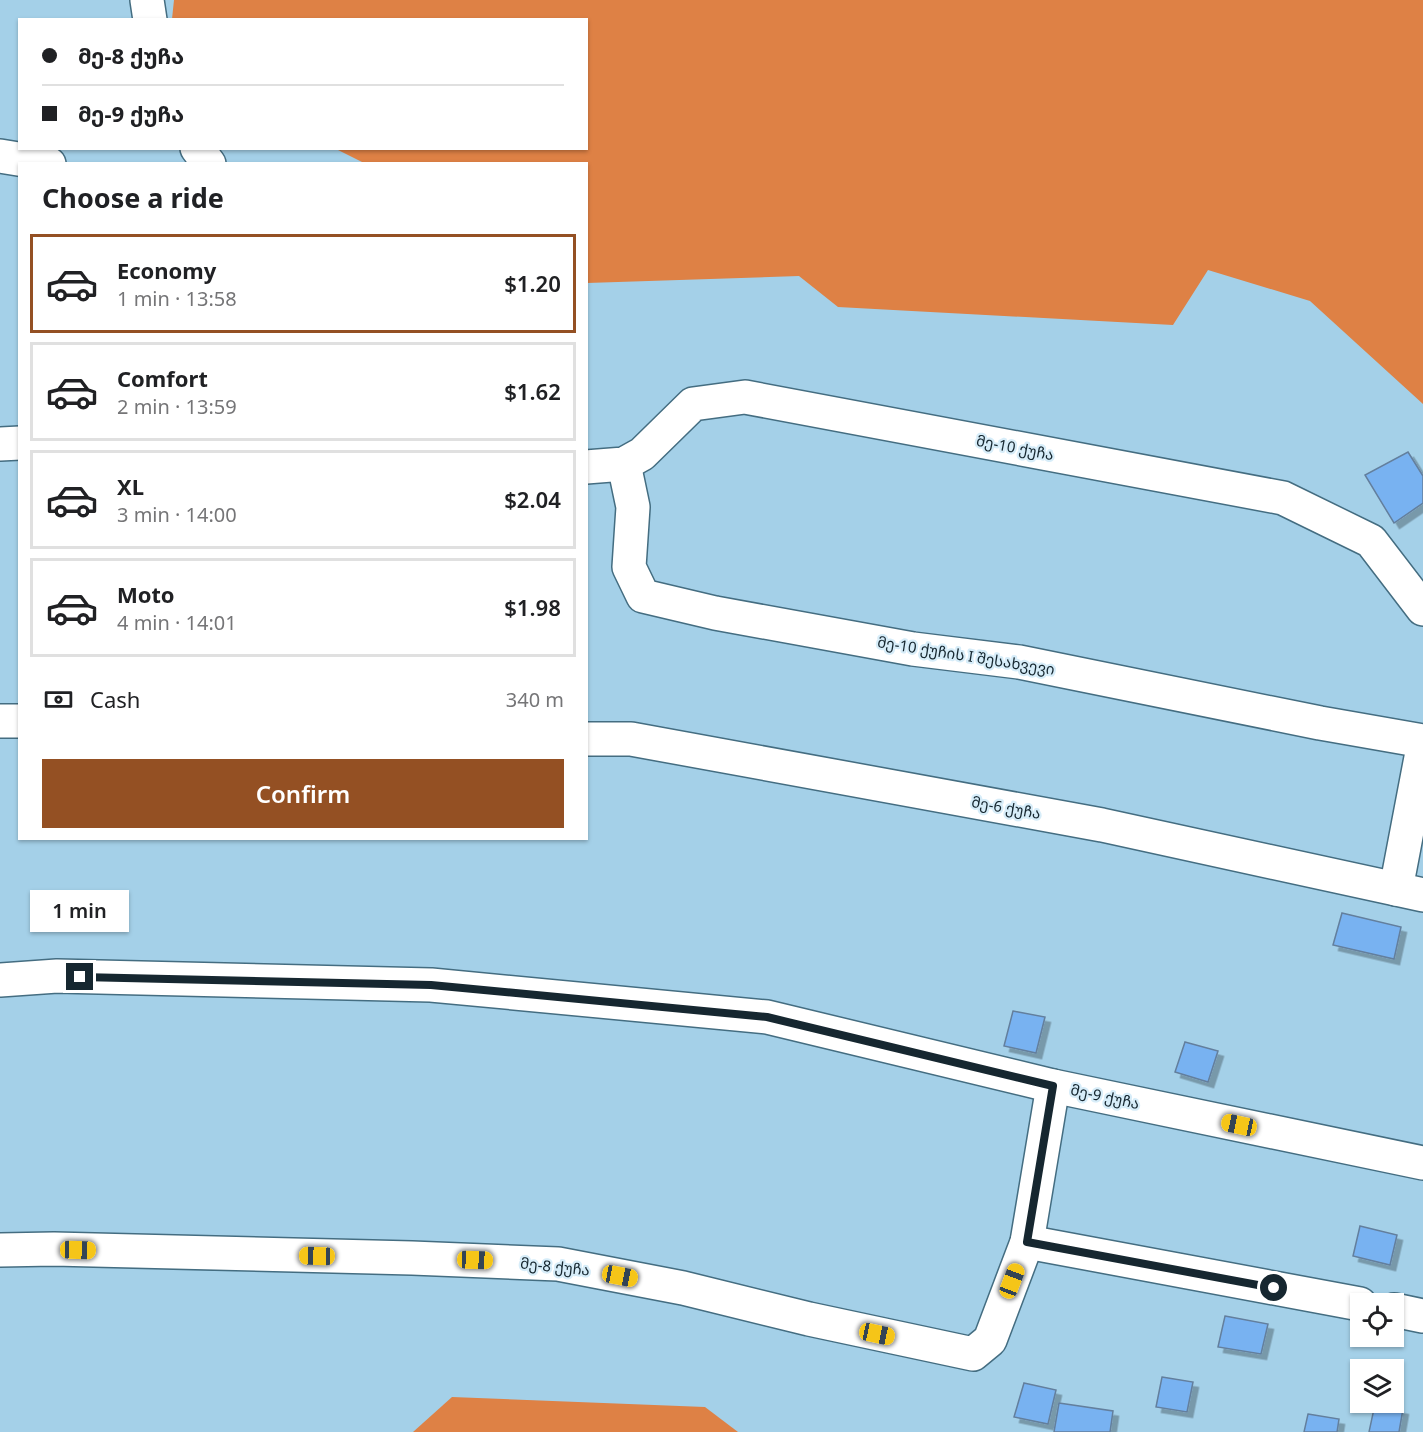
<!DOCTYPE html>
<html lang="en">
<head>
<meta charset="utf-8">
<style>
  body { margin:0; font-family:Georgia,"Noto Sans Georgian",serif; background:#f6f6f6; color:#202124; height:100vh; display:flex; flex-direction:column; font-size:22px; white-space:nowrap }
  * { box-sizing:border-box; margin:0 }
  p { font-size:20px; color:#757577 }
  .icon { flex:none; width:33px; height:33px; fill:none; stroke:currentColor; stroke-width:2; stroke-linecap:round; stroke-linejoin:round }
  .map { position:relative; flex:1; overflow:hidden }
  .side { position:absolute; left:18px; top:162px; width:570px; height:678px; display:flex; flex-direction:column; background:#fff; border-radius:0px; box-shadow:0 2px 4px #0004 }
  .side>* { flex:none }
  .top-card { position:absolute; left:18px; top:18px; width:570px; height:132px; border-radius:0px; box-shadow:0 2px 4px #0004; display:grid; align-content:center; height:132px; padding:0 24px; background:#fff }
  .buttons { position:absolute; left:1350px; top:1293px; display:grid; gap:12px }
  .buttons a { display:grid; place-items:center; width:54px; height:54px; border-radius:0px; background:#fff; box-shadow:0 2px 4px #0004; font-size:30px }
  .end { position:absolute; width:27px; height:27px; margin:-14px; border:8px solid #162730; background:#fff; box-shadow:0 0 0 3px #fff }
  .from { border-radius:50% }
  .bubble { position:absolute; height:42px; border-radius:0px; background:#fff; box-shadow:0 2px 4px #0004; font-size:20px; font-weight:600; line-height:42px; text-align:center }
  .car { position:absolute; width:18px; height:36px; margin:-18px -9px; border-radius:8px; box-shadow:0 0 4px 2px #0007; background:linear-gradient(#f5c518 24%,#345 0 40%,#f5c518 0 76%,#345 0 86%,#f5c518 0) }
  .top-card b { display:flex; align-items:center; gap:21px; height:57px; font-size:22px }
  .top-card b+b { border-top:2px solid #e0e0e0 }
  .top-card i { width:15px; height:15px; background:#202124 }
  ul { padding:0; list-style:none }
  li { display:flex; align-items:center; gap:18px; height:99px; margin:0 12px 9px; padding:0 12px; border:3px solid #e0e0e0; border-radius:0px }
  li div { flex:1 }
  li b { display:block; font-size:22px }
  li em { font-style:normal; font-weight:600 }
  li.active { border-color:#945023 }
  li>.icon { width:54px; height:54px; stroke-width:1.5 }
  h2 { padding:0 24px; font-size:27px; line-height:72px }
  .pay { display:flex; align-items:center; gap:15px; height:66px; padding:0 24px; font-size:22px }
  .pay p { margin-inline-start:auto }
  .action { display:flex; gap:12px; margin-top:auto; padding:12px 24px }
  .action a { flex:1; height:69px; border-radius:0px; background:#945023; color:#fff; font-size:24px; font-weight:600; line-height:69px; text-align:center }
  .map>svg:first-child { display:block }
</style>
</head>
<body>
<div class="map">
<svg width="1423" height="1432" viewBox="0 0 1423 1432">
  <defs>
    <filter id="shadow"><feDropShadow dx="5.5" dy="5.5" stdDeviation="0" flood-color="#0004"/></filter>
  </defs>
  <rect width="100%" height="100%" fill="#a4d0e8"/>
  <g fill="#de8145">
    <polygon points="174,0 1423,0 1423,404 1310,301 1208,270 1173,325 838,307 799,276 587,283 586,164 364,163 336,149 586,148 586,20 172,19"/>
    <polygon points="452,1397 705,1407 738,1432 413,1432"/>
  </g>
  <g fill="#78b2f1" stroke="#637f9d" stroke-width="1.5" filter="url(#shadow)">
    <polygon points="1408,452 1423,476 1423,503 1394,523 1365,475"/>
    <polygon points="1342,913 1401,927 1394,959 1333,945"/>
    <polygon points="1013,1011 1045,1017 1036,1053 1004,1046"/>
    <polygon points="1185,1042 1218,1051 1208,1082 1175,1072"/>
    <polygon points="1360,1226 1397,1235 1390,1265 1353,1256"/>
    <polygon points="1225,1316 1268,1324 1261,1354 1218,1347"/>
    <polygon points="1162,1377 1193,1382 1187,1412 1156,1407"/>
    <polygon points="1024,1383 1056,1390 1048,1424 1014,1417"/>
    <polygon points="1059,1403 1113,1411 1110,1432 1054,1432"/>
    <polygon points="1375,1404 1403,1409 1399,1432 1369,1432"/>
    <polygon points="1308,1414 1339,1419 1337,1432 1304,1432"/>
  </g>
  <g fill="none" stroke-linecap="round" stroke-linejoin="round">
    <g stroke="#446d81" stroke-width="36">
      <g id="street">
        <polyline points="147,0 150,20"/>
        <polyline points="197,148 209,164"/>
        <polyline points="0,156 49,164"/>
        <polyline points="0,444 20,443"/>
        <polyline points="624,464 633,507 629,567 643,596 715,613 913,649 1019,662 1320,723 1423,741"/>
        <polyline points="586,467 624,464 642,454 693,404 745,397 1283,498 1371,541 1423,609"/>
        <polyline points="0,721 20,721"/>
        <polyline points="586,739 631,739 1102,825 1423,895"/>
        <polyline points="1396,889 1423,747"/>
        <polyline points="0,980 57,976 431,985 767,1017 1053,1086 1423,1163"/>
        <polyline points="1027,1242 1360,1304"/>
        <polyline points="0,1250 54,1249 412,1258 558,1264 683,1288 809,1319 973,1354 990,1340 1027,1242 1053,1086"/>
        <polyline points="1394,1310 1423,1316"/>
      </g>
    </g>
    <use href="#street" stroke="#fff" stroke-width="33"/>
  </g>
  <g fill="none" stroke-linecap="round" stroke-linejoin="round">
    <polyline stroke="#162730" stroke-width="8" points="80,977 431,985 767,1017 1053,1086 1027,1242 1274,1288"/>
  </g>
  <g text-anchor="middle" stroke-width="4.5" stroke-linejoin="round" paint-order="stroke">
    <g font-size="15" fill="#162730" stroke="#d7edf9">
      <text transform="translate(1015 448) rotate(11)" y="5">მე-10 ქუჩა</text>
      <text transform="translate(966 656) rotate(9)" y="5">მე-10 ქუჩის I შესახვევი</text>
      <text transform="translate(1006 808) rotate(10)" y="5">მე-6 ქუჩა</text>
      <text transform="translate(1105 1097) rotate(12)" y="5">მე-9 ქუჩა</text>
      <text transform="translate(555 1267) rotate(6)" y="5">მე-8 ქუჩა</text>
    </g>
  </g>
</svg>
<div class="buttons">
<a><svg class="icon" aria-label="locate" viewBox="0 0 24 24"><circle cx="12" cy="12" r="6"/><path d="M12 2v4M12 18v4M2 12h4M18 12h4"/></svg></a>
<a><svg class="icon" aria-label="layers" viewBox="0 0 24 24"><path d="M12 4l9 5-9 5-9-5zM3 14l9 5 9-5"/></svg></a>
</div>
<i class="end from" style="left:1274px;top:1288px"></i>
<i class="end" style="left:80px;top:977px"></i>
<div class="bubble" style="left:30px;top:890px;width:99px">1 min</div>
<i class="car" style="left:1239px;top:1125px;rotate:282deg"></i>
<i class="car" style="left:78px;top:1250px;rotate:91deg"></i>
<i class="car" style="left:317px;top:1256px;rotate:271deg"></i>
<i class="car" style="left:475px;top:1260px;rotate:92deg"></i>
<i class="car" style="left:620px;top:1276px;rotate:101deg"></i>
<i class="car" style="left:1012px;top:1281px;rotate:21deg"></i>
<i class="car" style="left:877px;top:1334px;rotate:102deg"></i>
<div class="top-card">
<b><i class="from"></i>მე-8 ქუჩა</b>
<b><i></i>მე-9 ქუჩა</b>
</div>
<section class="side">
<h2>Choose a ride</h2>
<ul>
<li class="active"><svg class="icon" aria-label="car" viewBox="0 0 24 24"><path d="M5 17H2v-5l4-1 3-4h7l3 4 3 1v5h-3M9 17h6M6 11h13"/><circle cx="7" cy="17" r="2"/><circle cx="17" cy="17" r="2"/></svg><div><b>Economy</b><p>1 min · 13:58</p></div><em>$1.20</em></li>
<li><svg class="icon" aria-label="car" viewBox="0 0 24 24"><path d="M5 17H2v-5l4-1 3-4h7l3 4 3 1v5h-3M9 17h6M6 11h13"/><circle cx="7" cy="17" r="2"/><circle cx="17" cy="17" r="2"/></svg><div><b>Comfort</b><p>2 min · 13:59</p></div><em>$1.62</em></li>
<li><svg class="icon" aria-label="car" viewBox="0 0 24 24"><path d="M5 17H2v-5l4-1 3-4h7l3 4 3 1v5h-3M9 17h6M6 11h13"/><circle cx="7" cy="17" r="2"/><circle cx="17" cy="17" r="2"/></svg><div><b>XL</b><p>3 min · 14:00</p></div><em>$2.04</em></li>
<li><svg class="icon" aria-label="car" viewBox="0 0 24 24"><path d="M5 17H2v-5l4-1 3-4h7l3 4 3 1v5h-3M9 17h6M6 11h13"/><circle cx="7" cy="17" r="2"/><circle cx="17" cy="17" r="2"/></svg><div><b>Moto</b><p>4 min · 14:01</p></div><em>$1.98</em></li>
</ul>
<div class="pay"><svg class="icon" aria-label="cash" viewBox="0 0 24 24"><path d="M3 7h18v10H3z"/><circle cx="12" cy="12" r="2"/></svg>Cash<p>340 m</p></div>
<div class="action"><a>Confirm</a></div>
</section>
</div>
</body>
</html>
